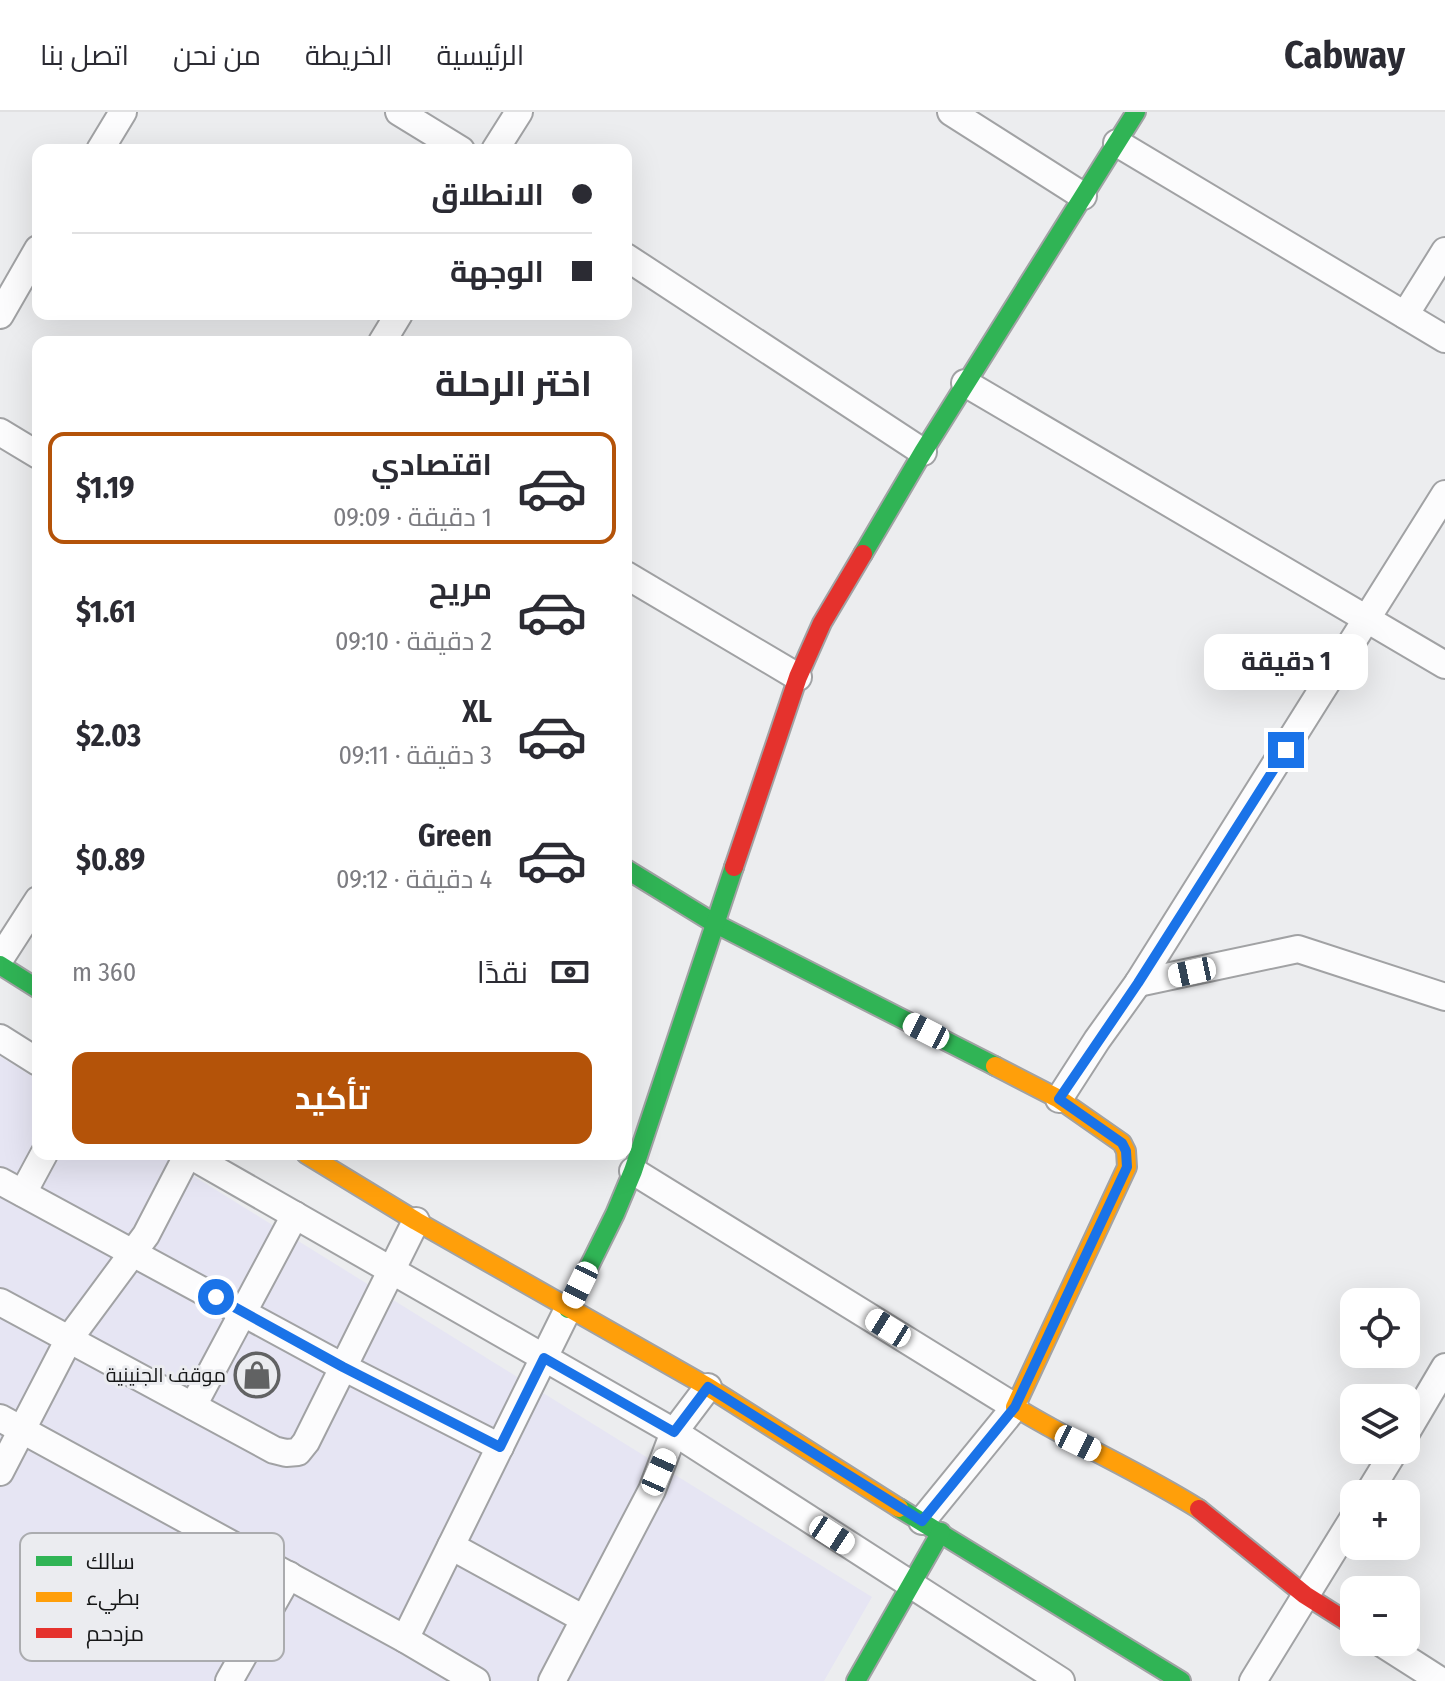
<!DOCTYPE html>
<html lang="ar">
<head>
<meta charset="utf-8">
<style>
  body { margin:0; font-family:"Fira Sans Condensed",Cairo,sans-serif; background:#f2f2f3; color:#2b2b33; direction:rtl; height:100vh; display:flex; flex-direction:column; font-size:30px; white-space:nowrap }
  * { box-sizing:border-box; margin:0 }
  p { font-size:26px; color:#7c7c81 }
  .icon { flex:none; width:44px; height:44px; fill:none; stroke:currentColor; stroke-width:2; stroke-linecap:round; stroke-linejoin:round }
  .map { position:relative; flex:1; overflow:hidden; direction:ltr }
  .drawer { position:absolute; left:32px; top:224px; width:600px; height:824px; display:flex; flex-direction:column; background:#fff; border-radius:16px; box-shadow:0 8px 32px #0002; direction:rtl }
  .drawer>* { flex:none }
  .banner { position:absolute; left:32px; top:32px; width:600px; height:176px; border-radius:16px; box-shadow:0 8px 32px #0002; direction:rtl; display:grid; align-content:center; height:176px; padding:0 40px; background:#fff }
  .fabs { position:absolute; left:1340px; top:1176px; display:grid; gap:16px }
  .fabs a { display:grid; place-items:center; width:80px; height:80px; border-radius:16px; background:#fff; box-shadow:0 8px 32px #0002; font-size:40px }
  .end { position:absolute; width:36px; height:36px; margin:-18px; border:10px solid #1a73e8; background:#fff; box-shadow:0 0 0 4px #fff }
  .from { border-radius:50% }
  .bubble { position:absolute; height:56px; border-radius:16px; background:#fff; box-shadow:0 8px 32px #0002; font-size:26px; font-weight:700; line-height:56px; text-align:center; direction:rtl }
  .car { position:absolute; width:24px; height:48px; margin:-24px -12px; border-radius:10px; box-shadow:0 0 6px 2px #0007; background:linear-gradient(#fff 24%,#345 0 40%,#fff 0 76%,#345 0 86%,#fff 0) }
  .banner b { display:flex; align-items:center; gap:28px; height:76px; font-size:30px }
  .banner b+b { border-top:2px solid #e1e1e2 }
  .banner i { width:20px; height:20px; background:#2b2b33 }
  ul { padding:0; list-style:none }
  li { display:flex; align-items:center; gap:24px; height:112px; margin:0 16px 12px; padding:0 24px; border:4px solid transparent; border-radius:16px }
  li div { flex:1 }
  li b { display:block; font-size:30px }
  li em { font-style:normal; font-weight:700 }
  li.selected { border-color:#b45309 }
  li>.icon { width:72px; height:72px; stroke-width:1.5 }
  h2 { padding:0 40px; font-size:36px; line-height:96px }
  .pay { display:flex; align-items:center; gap:20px; height:88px; padding:0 40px; font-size:30px }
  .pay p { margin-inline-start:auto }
  .primary-button { display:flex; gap:16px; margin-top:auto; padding:16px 40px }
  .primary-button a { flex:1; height:92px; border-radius:16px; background:#b45309; color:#fff; font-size:32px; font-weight:700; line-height:92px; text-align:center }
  header { display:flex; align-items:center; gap:48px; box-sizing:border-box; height:112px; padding:0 40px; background:#fff; border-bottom:2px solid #e1e1e2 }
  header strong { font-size:38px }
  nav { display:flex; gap:44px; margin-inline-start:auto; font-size:28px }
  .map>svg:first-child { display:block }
</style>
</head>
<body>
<header>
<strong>Cabway</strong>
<nav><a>الرئيسية</a><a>الخريطة</a><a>من نحن</a><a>اتصل بنا</a></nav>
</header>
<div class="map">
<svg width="1445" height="1569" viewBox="0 0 1445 1569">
  <rect width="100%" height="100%" fill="#ecedef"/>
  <polygon fill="#e6e5f3" points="0,944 38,968 38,1042 158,1042 872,1485 824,1569 0,1569"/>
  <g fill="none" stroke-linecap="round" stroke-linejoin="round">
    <g stroke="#a1a2a4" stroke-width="30">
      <g id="street">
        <polyline points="399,0 461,38"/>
        <polyline points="951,0 1083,84"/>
        <polyline points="1117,31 1445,227"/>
        <polyline points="100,38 123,0"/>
        <polyline points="495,38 519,0"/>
        <polyline points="626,145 923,340"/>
        <polyline points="0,203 38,137"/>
        <polyline points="1405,203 1445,139"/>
        <polyline points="382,230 399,202"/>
        <polyline points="965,271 1445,553"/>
        <polyline points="0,320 38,343"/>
        <polyline points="626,463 798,565"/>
        <polyline points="0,847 38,788"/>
        <polyline points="1138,871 1298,837 1445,885"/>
        <polyline points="0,926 38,950"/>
        <polyline points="1059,987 1097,928 1138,871 1445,382"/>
        <polyline points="188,1042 674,1320 1061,1569"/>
        <polyline points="633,1059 1015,1295 922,1409"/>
        <polyline points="0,1069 343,1255 500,1335"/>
        <polyline points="23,1081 44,1042"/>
        <polyline points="0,1190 274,1338 286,1341 298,1340 306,1330 416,1109"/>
        <polyline points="193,1294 295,1103"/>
        <polyline points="0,1306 405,1527 476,1569"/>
        <polyline points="1406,1321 1445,1255"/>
        <polyline points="0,1360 69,1227 146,1123 188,1042"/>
        <polyline points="1368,1382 1395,1338"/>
        <polyline points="451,1434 584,1507"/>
        <polyline points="405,1527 568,1197"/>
        <polyline points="1380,1530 1441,1569"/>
        <polyline points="229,1569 289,1463"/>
        <polyline points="552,1569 652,1378 674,1320 708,1275"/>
        <polyline points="1253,1569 1354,1405"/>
      </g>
    </g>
    <g stroke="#a1a2a4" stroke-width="22">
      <g id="fast">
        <polyline points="863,442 923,340 1136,0"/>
        <polyline points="626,757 714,811 995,954"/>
        <polyline points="0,853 38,877"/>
        <polyline points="568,1197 615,1102 633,1059 734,755"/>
        <polyline points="899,1396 1181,1569"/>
        <polyline points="856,1569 941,1420"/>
      </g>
    </g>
    <g stroke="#a1a2a4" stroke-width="22">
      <g id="slow">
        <path d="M995,954L1059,987L1122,1031L1126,1039L1127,1055L1015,1295C1075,1332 1139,1359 1199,1397"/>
        <polyline points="306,1042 416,1109 708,1275 899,1396"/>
      </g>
    </g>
    <g stroke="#a1a2a4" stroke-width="22">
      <g id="jam">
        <polyline points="734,755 798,565 822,511 863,442"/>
        <polyline points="1199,1397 1305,1483 1354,1514"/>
      </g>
    </g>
    <use href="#street" stroke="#fcfcfd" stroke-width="26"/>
    <use href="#fast" stroke="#30b455" stroke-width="18"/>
    <use href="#slow" stroke="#ff9f0a" stroke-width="18"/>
    <use href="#jam" stroke="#e5322d" stroke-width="18"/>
  </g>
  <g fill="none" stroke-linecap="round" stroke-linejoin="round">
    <polyline stroke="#1a73e8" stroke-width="10" points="216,1185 343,1255 500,1335 544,1246 674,1320 708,1275 922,1409 1015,1295 1127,1055 1126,1039 1122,1031 1059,987 1138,871 1286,638"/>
  </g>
  <defs>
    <g id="shop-ring" transform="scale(2.3)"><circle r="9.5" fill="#ebecf0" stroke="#616263" stroke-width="1.5"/><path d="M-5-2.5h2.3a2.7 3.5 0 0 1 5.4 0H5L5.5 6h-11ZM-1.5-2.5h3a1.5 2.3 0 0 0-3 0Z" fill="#616263"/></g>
  </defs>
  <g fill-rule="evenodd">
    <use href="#shop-ring" x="257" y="1263"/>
  </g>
  <g text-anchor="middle" stroke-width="6" stroke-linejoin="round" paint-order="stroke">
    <g font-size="20" fill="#161718" stroke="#ebecf0" text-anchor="end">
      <text x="226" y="1270">موقف الجنينية</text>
    </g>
  </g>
  <rect x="20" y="1421" width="264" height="128" rx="12" fill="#ebecf0" stroke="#abacaf" stroke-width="2"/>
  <rect x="36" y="1444" width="36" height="10" fill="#30b455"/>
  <rect x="36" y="1480" width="36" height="10" fill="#ff9f0a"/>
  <rect x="36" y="1516" width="36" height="10" fill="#e5322d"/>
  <g font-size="22" fill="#161718">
    <text x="86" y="1457">سالك</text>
    <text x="86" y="1493">بطيء</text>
    <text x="86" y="1529">مزدحم</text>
  </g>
</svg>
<div class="fabs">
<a><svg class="icon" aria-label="locate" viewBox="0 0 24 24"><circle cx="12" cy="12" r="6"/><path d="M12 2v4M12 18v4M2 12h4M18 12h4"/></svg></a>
<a><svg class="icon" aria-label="layers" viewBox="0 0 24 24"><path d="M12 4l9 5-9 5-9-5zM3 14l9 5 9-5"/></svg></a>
<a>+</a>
<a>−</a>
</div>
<i class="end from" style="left:216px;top:1185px"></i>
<i class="end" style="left:1286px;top:638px"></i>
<div class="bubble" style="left:1204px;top:522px;width:164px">1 دقيقة</div>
<i class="car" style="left:1192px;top:860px;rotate:258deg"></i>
<i class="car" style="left:926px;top:919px;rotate:297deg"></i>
<i class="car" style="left:580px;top:1173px;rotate:206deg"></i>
<i class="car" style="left:888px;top:1216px;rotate:302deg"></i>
<i class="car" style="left:1078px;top:1331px;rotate:116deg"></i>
<i class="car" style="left:659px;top:1360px;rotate:24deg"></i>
<i class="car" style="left:832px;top:1423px;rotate:123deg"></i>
<div class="banner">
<b><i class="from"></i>الانطلاق</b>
<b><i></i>الوجهة</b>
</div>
<section class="drawer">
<h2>اختر الرحلة</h2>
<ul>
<li class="selected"><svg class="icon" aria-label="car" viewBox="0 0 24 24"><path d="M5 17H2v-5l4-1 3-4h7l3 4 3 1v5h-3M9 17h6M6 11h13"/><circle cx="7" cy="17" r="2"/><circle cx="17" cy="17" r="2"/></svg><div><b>اقتصادي</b><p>1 دقيقة · 09:09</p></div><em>$1.19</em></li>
<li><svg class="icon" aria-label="car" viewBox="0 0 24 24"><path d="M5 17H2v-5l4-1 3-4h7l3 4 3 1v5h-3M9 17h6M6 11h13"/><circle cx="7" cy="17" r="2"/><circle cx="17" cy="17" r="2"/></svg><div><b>مريح</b><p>2 دقيقة · 09:10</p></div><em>$1.61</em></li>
<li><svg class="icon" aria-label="car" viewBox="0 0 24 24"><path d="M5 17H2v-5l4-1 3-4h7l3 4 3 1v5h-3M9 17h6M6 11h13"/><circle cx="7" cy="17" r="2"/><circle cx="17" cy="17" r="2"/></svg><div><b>XL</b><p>3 دقيقة · 09:11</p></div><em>$2.03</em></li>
<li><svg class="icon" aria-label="car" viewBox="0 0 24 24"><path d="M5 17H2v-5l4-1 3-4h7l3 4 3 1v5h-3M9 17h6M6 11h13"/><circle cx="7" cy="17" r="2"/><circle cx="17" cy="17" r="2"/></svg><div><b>Green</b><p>4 دقيقة · 09:12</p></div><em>$0.89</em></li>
</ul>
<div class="pay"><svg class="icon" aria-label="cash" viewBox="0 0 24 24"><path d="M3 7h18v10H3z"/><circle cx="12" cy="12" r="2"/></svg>نقدًا<p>360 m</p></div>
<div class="primary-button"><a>تأكيد</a></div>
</section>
</div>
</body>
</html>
